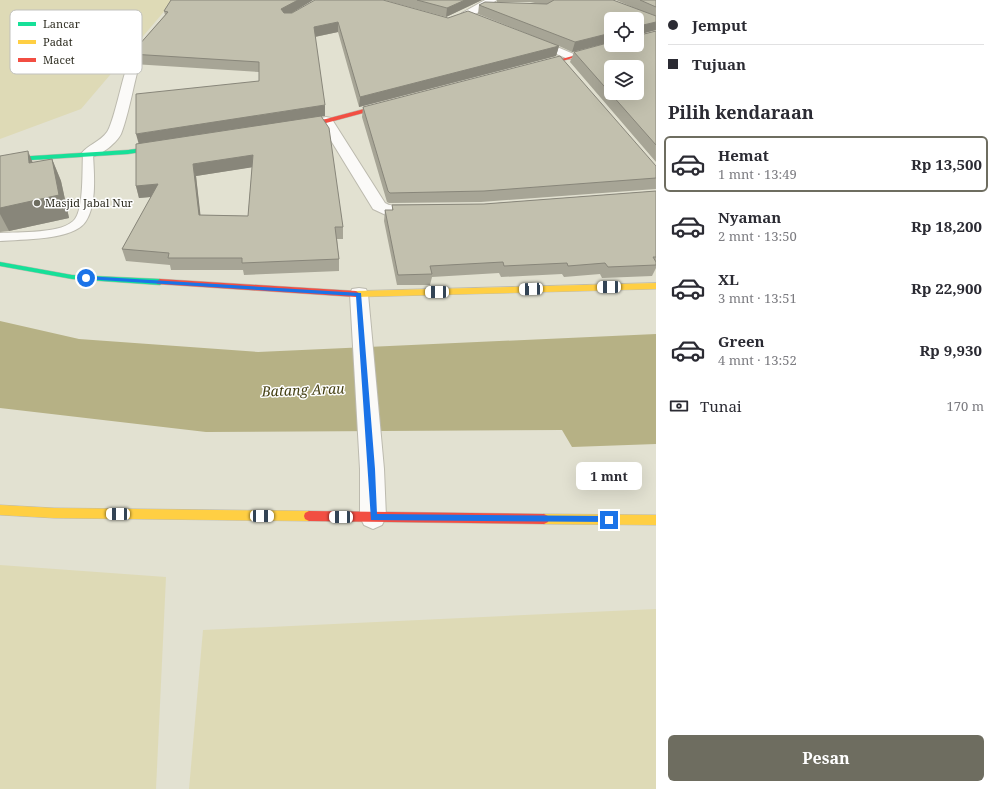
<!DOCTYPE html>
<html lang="id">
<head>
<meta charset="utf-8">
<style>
  body { margin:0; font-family:"Noto Serif",serif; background:#f2f2f3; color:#2b2b33; height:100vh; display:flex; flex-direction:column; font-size:15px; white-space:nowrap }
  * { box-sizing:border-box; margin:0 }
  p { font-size:13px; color:#7c7c81 }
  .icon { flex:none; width:22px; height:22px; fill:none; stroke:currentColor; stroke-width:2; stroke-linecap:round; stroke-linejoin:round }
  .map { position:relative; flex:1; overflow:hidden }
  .sheet { display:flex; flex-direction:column; background:#fff; width:340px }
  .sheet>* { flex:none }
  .guide { display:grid; align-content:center; height:88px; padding:0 12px; background:#fff }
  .buttons { position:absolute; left:604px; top:12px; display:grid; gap:8px }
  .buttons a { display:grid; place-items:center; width:40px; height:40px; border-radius:6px; background:#fff; box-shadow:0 4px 16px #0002; font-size:20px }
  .end { position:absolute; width:18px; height:18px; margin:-9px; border:5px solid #1a73e8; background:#fff; box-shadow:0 0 0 2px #fff }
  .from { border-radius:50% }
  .bubble { position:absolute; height:28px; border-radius:6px; background:#fff; box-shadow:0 4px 16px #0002; font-size:13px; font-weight:700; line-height:28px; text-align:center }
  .car { position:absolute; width:12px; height:24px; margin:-12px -6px; border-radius:5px; box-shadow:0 0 3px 1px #0007; background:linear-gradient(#fff 24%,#345 0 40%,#fff 0 76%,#345 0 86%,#fff 0) }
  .guide b { display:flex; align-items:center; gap:14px; height:38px; font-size:15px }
  .guide b+b { border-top:1px solid #e1e1e2 }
  .guide i { width:10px; height:10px; background:#2b2b33 }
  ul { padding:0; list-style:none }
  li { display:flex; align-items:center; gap:12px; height:56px; margin:0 8px 6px; padding:0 4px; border:2px solid transparent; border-radius:6px }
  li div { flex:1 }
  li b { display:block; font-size:15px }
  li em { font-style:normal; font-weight:700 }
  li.current { border-color:#6e6d60 }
  li>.icon { width:36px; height:36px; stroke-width:1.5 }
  h2 { padding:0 12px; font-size:18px; line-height:48px }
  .pay { display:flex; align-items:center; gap:10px; height:44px; padding:0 12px; font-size:15px }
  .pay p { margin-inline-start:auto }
  .cta { display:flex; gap:8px; margin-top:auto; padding:8px 12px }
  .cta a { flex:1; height:46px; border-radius:6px; background:#6e6d60; color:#fff; font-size:16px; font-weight:700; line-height:46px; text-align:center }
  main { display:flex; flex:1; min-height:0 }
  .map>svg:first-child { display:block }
</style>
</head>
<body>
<main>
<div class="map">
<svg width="656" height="789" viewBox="0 0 656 789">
  <rect width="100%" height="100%" fill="#e2e1d1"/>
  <g fill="#dedab6">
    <polygon points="0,0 171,0 173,1 81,109 0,139"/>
    <polygon points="0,565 166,577 156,789 0,789"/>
    <polygon points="656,609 656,789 189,789 203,630"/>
  </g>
  <polygon fill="#b6b185" points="0,321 79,339 258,352 656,334 656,444 572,447 562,430 206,432 0,408"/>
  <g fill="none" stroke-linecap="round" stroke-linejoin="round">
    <g stroke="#bcbaae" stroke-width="2">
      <path id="lane" d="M88,151L93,154C94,174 97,204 86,221C74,241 21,239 0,241V233C18,232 64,234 75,219C84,207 82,169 83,154Z"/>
    </g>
    <g stroke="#bcbaae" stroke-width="2">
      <g id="street">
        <polygon points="485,0 497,0 474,15 493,22 494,24 493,26 485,26 462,17 461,15 462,13"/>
        <polygon points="531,36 576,55 578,57 576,59 568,59 527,41 525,39 527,37"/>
        <path d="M131,69L137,73C133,89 127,120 121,134C115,145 96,160 83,157L81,154C87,145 100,142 107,132C113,124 121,85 125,73Z"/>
        <polygon points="326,117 331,118 333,121 385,203 389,205 427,206 429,209 427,212 386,215 373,209 319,121 321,118"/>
        <polygon points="359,288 366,289 368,294 384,469 386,517 382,525 373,529 364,525 360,517 360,469 350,294 352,289"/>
      </g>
    </g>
    <g stroke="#bcbaae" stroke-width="1">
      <g id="fast">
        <polygon points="165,145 167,146 167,148 128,154 0,162 0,158 128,150"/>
        <polygon points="0,262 72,275 160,279 164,282 160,285 72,279 0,266"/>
      </g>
    </g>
    <g stroke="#bcbaae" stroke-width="1">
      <g id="slow">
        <polygon points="656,283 656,289 356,297 352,294 356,291"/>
        <polygon points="0,505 54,508 309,511 313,513 314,516 313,519 309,521 54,518 0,515"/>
        <polygon points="544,514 656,515 656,525 544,524 540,522 539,519 540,516"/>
      </g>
    </g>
    <g stroke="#bcbaae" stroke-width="1">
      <g id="jam">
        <polygon points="612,45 619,45 537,68 533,67"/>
        <polygon points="391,102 393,103 393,105 326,123 294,128 291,126 294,124 326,119"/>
        <polygon points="160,279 356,291 360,294 356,297 157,284 156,282"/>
        <polygon points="309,511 544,514 548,516 549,519 548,522 544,524 309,521 305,519 304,516 305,513"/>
      </g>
    </g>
    <use href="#lane" fill="#fbfaf8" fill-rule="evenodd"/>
    <use href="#street" fill="#fbfaf8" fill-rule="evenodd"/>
    <use href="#fast" fill="#16e098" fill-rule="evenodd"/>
    <use href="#slow" fill="#ffcf43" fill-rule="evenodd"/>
    <use href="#jam" fill="#f24e42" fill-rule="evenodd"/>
  </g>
  <g fill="#a7a596" fill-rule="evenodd">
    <path d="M171,0H313L291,13L448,18L543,40L478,14L479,5L540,4L530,2H497V0H613L637,9L616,0H656V30L640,34V35L656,31V162L570,62L574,52L637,45L611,19V42L572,52L559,46L556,56L359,107L338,32L315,37L325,116H321L343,227V239H337L339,259V271L244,275L243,270H171L170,265L126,261L122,249L151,197L139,198L136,186L139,144L259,81V72L133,64L131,54L165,15L164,11ZM252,167L248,216L200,215L196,176Z"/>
    <polygon points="384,0 482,0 446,17"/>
    <polygon points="363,107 655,166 656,166 656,189 481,202 389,203 387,202 362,117"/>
    <polygon points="52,159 61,181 69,218 9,231 0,232 0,171 33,163"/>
    <polygon points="656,191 656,268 652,276 602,278 600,274 564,277 562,274 501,277 499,273 432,277 430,285 397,285 384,221 385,210 392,210 392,205 484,204"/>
  </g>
  <g fill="#88867a">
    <polygon points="298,0 313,0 282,19 281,9"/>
    <polygon points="465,0 482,0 446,17 447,8"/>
    <polygon points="338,22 338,32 314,37 314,27"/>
    <polygon points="656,22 656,30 637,35 639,26"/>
    <polygon points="611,33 611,42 572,52 575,42"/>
    <polygon points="559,46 556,56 359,107 360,97"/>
    <polygon points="325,105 325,116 139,145 136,134"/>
    <polygon points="28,151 37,173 29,163"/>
    <polygon points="253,155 254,167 196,176 202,228 199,215 193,164"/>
    <polygon points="52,159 61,181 69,218 9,231 0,214 0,208"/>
    <polygon points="158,184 161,196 139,198 136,186"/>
  </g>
  <g fill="#c2c0ae" stroke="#88867a" fill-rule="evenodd">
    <polygon points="171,0 298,0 281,9 284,13 292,13 315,0 383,0 448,18 468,11 559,46 360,97 338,22 314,27 325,105 136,134 136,94 259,81 259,62 131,54 168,12 164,11"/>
    <polygon points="417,0 465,0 447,8"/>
    <path d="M554,0H613L656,16V22L639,26L640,35L656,31V145L574,52L611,42V45H637V19H611V33L575,42L479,5L485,2L547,4ZM611,67H637V93H611Z"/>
    <polygon points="640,0 656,0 656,7"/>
    <polygon points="560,56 656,166 656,178 484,191 390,193 388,191 363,107"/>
    <path d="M321,116L329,128L343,227H335L339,259L242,263V258H168L169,253L122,249L158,184L136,186V144ZM253,155L248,216L199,215L193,164Z"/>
    <polygon points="28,151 29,163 52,159 59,195 0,208 0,156"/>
    <polygon points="656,191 656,257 653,257 656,262 656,265 608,267 605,263 568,266 567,263 504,266 503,262 430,266 432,274 398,275 385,210 393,210 392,205 484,204"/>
  </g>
  <polygon fill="#1a73e8" points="86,276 361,293 375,469 377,514 609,516 612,517 612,522 371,520 356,296 84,279"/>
  <circle fill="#6e6d60" stroke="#fff" stroke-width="1.5" cx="37" cy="203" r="4"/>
  <g text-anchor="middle" stroke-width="3" stroke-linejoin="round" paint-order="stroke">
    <g font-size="11" fill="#302f23" stroke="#fff" text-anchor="start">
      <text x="45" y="207">Masjid Jabal Nur</text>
    </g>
    <g font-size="14" font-style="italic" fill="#443f12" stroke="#fff">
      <text transform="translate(303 390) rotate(-2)" y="5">Batang Arau</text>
    </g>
  </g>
  <rect x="10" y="10" width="132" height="64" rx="6" fill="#fff" stroke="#c1c1bd" stroke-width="1"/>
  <rect x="18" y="22" width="18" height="4" fill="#16e098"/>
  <rect x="18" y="40" width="18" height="4" fill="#ffcf43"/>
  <rect x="18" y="58" width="18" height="4" fill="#f24e42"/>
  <g font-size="11" fill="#302f23">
    <text x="43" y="28">Lancar</text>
    <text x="43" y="46">Padat</text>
    <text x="43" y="64">Macet</text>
  </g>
</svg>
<div class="buttons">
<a><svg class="icon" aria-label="locate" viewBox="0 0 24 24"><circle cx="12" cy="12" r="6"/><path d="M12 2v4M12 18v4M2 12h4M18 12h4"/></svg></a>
<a><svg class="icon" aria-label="layers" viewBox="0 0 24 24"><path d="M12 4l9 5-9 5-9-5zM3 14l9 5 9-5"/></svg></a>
</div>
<i class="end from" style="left:86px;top:278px"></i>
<i class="end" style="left:609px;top:520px"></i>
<div class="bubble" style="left:576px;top:462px;width:66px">1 mnt</div>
<i class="car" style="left:609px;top:287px;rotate:269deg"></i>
<i class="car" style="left:531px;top:289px;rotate:268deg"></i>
<i class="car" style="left:437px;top:292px;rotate:269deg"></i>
<i class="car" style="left:118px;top:514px;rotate:271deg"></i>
<i class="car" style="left:262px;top:516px;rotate:91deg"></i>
<i class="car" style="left:341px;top:517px;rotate:271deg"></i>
</div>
<section class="sheet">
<div class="guide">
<b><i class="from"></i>Jemput</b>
<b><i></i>Tujuan</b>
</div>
<h2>Pilih kendaraan</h2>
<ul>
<li class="current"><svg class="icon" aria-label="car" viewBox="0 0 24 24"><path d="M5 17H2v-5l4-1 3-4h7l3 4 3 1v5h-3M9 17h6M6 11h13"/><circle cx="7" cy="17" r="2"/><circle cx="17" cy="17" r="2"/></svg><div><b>Hemat</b><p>1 mnt · 13:49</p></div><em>Rp 13,500</em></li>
<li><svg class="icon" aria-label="car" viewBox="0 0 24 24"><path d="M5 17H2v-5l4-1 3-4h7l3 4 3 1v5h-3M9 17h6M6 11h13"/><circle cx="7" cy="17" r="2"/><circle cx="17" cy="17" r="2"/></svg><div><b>Nyaman</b><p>2 mnt · 13:50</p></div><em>Rp 18,200</em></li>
<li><svg class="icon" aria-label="car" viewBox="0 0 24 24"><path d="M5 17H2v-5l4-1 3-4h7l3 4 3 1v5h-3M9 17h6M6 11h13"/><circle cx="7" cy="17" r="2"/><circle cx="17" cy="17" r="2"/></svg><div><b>XL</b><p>3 mnt · 13:51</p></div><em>Rp 22,900</em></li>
<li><svg class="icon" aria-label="car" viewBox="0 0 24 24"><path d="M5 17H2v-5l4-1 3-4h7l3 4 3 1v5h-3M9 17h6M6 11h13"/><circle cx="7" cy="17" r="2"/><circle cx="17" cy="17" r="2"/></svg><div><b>Green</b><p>4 mnt · 13:52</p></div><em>Rp 9,930</em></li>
</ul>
<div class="pay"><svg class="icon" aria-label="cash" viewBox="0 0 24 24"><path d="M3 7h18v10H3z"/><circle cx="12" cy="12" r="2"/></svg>Tunai<p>170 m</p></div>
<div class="cta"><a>Pesan</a></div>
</section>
</main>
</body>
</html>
